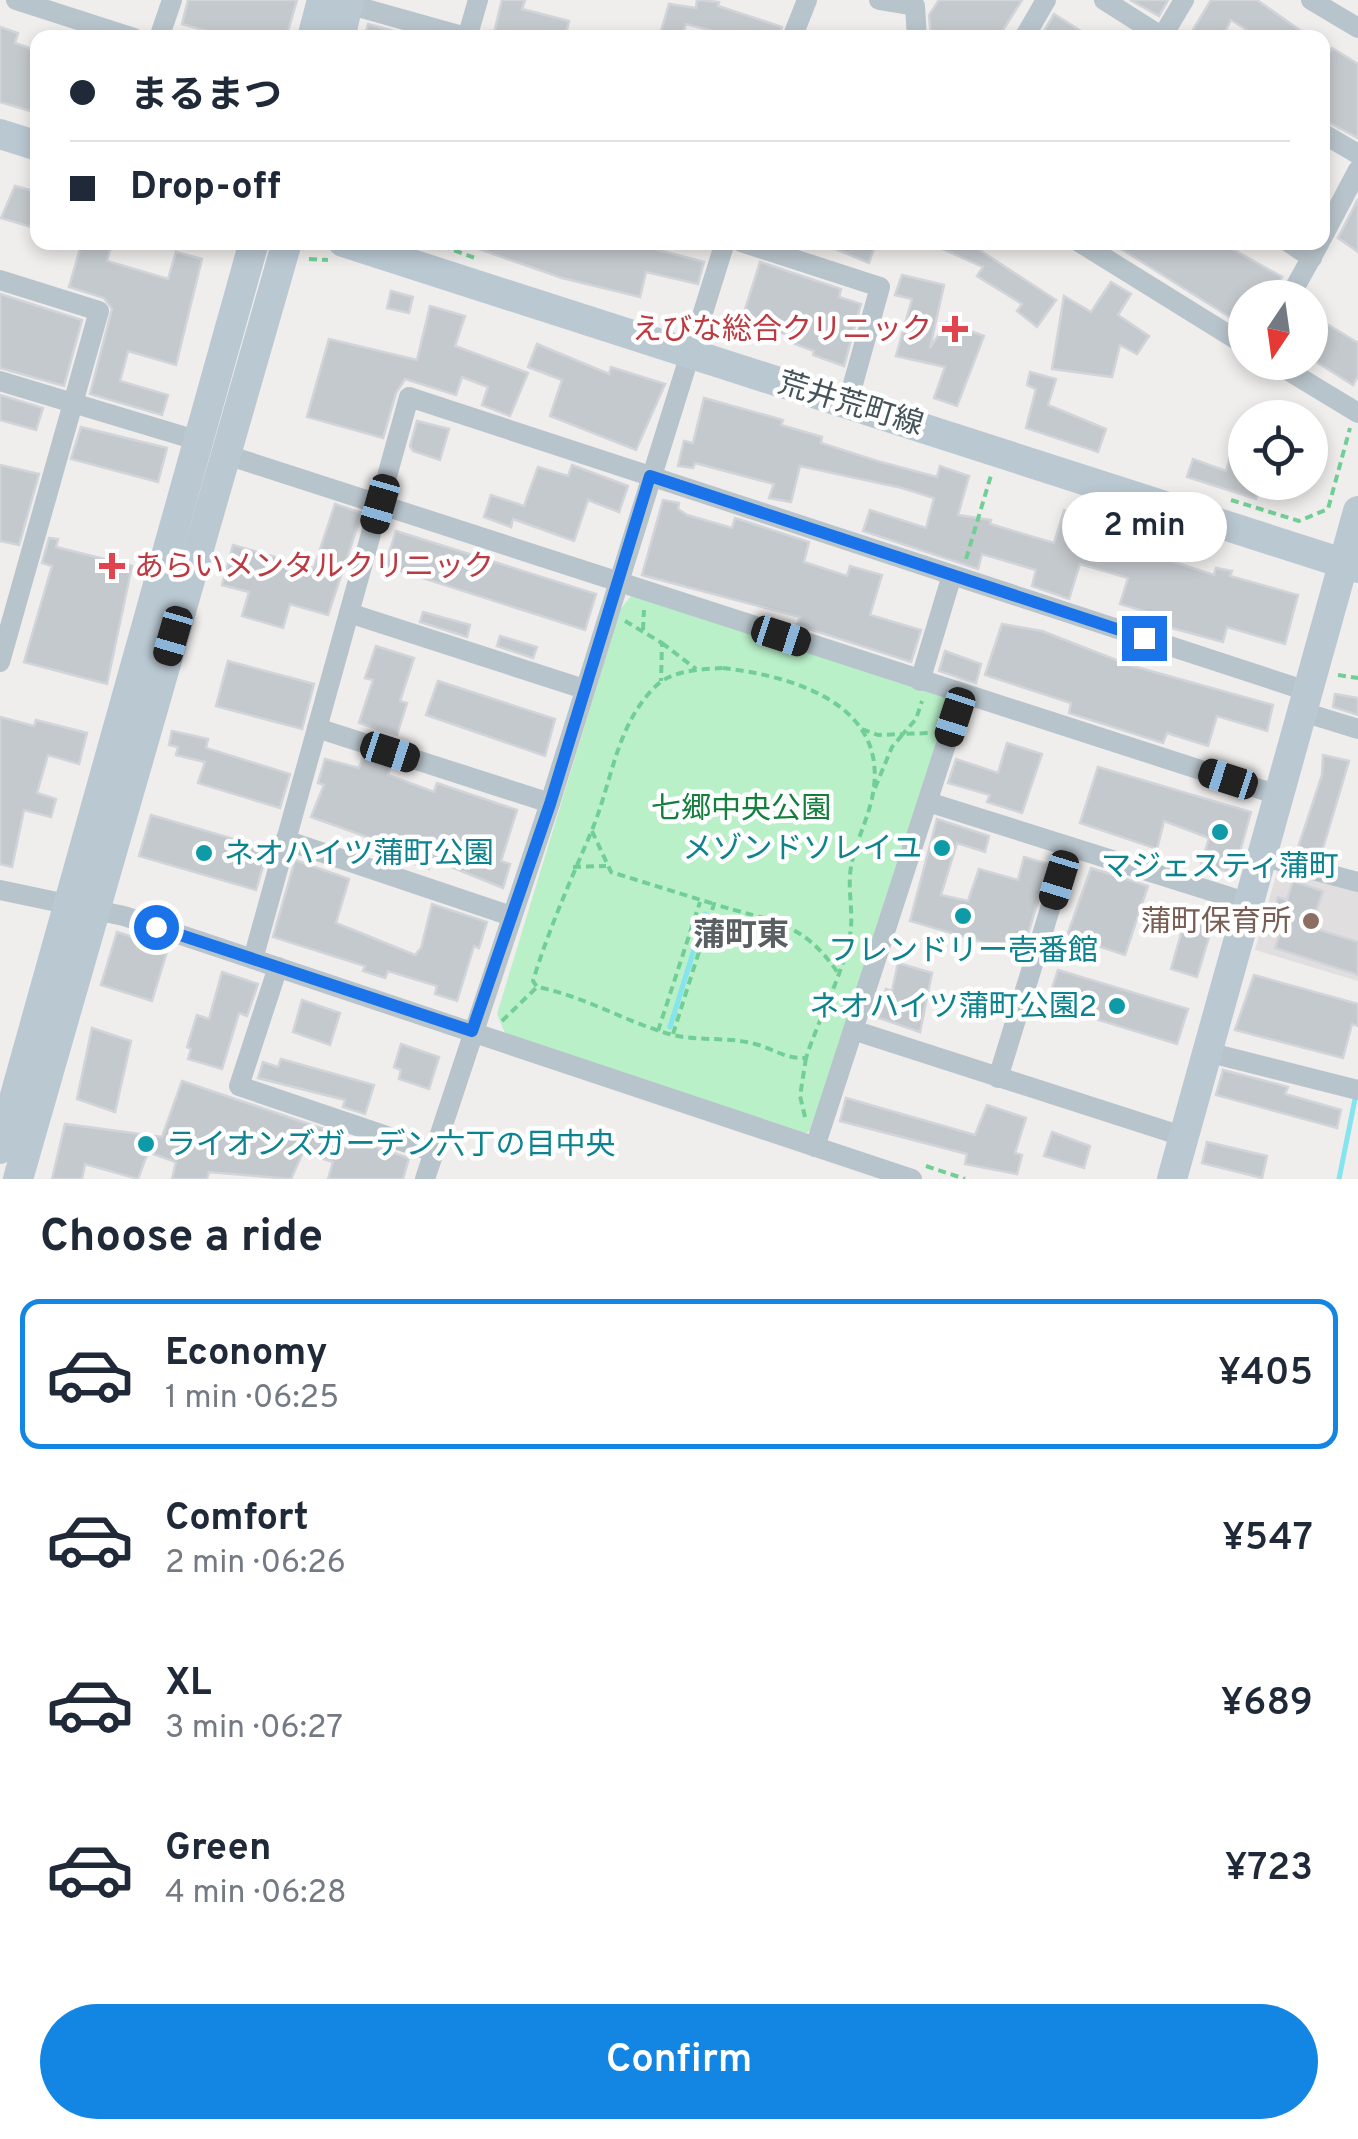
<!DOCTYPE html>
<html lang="en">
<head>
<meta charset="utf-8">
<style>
  body { margin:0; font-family:Overpass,"Noto Sans JP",sans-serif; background:#f2f2f3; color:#1f2937; height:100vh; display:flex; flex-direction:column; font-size:38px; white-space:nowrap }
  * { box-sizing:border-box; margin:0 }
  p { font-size:32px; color:#747a83 }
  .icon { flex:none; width:55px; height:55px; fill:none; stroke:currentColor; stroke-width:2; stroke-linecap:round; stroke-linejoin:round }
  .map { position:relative; height:1179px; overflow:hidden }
  .drawer { display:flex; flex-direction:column; background:#fff; flex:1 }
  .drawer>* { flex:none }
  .top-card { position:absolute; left:30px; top:30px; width:1300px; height:220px; border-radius:20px; box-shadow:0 5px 15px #0003; display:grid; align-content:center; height:220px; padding:0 40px; background:#fff }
  .needle { width:65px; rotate:193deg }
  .controls { position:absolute; left:1228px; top:280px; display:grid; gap:20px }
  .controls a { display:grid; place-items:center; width:100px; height:100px; border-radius:50%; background:#fff; box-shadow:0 5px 15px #0003; font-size:50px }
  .end { position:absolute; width:45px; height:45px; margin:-22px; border:12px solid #1a73e8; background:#fff; box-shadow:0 0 0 5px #fff }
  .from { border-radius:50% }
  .bubble { position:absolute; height:70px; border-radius:35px; background:#fff; box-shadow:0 5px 15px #0003; font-size:32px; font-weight:600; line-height:70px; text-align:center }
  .car { position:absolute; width:30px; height:60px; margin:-30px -15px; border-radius:12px; box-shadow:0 0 8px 2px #0007; background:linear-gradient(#222 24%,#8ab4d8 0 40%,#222 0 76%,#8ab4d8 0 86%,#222 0) }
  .top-card b { display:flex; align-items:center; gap:35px; height:95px; font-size:38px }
  .top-card b+b { border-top:2px solid #e0e1e3 }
  .top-card i { width:25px; height:25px; background:#1f2937 }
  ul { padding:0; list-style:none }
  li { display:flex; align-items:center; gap:30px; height:150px; margin:0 20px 15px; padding:0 20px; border:5px solid transparent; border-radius:20px }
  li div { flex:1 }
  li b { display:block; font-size:38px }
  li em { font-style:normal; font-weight:600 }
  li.on { border-color:#1386e4 }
  li>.icon { width:90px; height:90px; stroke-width:1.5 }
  h2 { padding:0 40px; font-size:45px; line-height:120px }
  .primary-button { display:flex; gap:20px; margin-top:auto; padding:20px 40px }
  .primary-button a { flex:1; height:115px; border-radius:60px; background:#1386e4; color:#fff; font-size:40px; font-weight:600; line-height:115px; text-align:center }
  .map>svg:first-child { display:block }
</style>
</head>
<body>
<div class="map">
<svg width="1358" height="1179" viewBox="0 0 1358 1179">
  <rect width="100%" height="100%" fill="#f0eded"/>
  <polygon fill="#e1dee0" points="1278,868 1358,891 1358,981 1255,950"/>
  <polygon fill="#b9f0c8" points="631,596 962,695 816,1128 804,1134 505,1033 497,1014 620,610"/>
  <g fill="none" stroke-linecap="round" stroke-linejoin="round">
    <g stroke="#85e4ee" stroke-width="5">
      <polyline points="670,1027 705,914"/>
      <polyline points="1339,1179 1356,1094"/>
    </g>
  </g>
  <g fill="#c4c9cd" stroke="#d1d4d9" stroke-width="2.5">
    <polygon points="188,0 297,0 286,38 232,38 182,24"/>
    <polygon points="502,0 525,0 522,9 569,21 565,38 528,33 527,38 510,38 494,33"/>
    <polygon points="697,0 719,2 718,6 782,27 779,38 740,38 686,24 682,38 659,38 669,4 696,8"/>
    <polygon points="939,0 1022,0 998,38 931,38 929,15"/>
    <polygon points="1130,0 1168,0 1159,16"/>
    <polygon points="1211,0 1257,0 1311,38 1260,38 1231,20 1222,38 1200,38 1191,33"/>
    <polygon points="1054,14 1092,38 1040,38"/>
    <polygon points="368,24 397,32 396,38 364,38"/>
    <polygon points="0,27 18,33 15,43 38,51 34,112 0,102"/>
    <polygon points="1332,48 1358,64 1358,138 1322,119 1322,63"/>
    <polygon points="15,186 38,192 38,229 1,218"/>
    <polygon points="1358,199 1358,252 1338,238"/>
    <polygon points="82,242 112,242 107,261 168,279 176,252 202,259 176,365 128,351 120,381 168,395 162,415 90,394 112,309 104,298 69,287"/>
    <polygon points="459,242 628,242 704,262 698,284 646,272 640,297 562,278"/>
    <polygon points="819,242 876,242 869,263"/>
    <polygon points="927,242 967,242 1056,300 1037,327 1017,311 1022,304 977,276 983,267"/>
    <polygon points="1110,242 1220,242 1282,277 1270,298 1245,298 1236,321"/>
    <polygon points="760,262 841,289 839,297 861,304 844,366 813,355 814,351 795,344 797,338 742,319"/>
    <polygon points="902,275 944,285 930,348 947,322 984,336 957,406 934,398 945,367 896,356 912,299 895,295"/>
    <polygon points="1111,282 1131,294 1118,315 1149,336 1137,354 1120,345 1112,377 1052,369 1064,296 1091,312"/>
    <polygon points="391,291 413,297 409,313 387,308"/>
    <polygon points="0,294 82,320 64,386 0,368"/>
    <polygon points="430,306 465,316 455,346 528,373 510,416 482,405 488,387 462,377 456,395 405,379 396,393 383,438 307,417 329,339 417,360"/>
    <polygon points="1322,321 1358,343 1358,376 1353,385 1310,358 1310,339"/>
    <polygon points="537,344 609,374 611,367 665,384 636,450 550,416 562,380 528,367"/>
    <polygon points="1030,372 1056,379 1048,405 1106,429 1098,452 1026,428 1036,389 1027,385"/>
    <polygon points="0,395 43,408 36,430 0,420"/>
    <polygon points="704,398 783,420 781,425 822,437 821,443 877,461 937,477 940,466 969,476 958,515 991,520 990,524 1054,543 1064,510 1089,519 1086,527 1140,542 1139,546 1177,563 1214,575 1216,568 1232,571 1230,576 1298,595 1285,644 1227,627 1223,642 1168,627 1170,619 1120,604 1128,578 1080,564 1069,599 1032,586 1036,570 982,554 978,569 863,531 870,510 926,528 934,498 902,488 800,466 791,502 769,498 774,484 695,463 693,468 678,466 684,441 693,443"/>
    <polygon points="417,421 449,429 440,460 413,451 410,446"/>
    <polygon points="81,427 167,448 158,482 71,459"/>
    <polygon points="1230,457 1245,462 1245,482 1261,482 1256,499 1187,477 1193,459 1226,471"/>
    <polygon points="0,465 39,474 19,545 0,541"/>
    <polygon points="572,465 628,486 619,512 588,500 574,541 513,519 511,527 484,517 491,495 524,506 538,467 568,476"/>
    <polygon points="663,500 679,503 678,509 687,515 732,528 735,518 809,542 804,562 847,576 850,566 882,575 870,615 921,630 911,662 797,625 800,617 642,575"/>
    <polygon points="335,504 362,513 328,615 290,604 283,628 242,616 249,592 222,585 233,545 314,568"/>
    <polygon points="396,531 596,594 585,630 385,566"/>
    <polygon points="49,538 58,539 56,547 132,566 107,684 24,662 52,566 42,563"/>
    <polygon points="423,612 470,625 467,637 420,622"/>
    <polygon points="1002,624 1042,631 1129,665 1273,705 1267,731 1217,716 1208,746 1167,733 1163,743 1069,713 1071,703 985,675"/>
    <polygon points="500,636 537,647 533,658 497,646"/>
    <polygon points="376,646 414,658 400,701 407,703 397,735 359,723 373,680 365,678"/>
    <polygon points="945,651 981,664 976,683 939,671"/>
    <polygon points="228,661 314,684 302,729 216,706"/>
    <polygon points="438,681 555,719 545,756 426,715"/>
    <polygon points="1335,694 1358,698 1358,715 1333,707"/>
    <polygon points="0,717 34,726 36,720 87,733 79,764 48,755 37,793 56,799 51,817 24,810 12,867 0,864"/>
    <polygon points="172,731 208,739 206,748 290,774 280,808 198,783 205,762 176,755 178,747 169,745"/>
    <polygon points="1007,743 1042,754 1022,813 987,802 990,795 948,783 956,759 998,773"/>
    <polygon points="1323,755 1349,761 1320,858 1297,851 1322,775"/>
    <polygon points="363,757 391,766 388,775 434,792 437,783 517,810 501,861 510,864 503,888 432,859 429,869 397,858 399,852 371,844 373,839 311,817 324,785 318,783 325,759 359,768"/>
    <polygon points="1098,767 1251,812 1234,873 1201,865 1209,838 1164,821 1157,849 1080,823"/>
    <polygon points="151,815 268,849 256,890 139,856"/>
    <polygon points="937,819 989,836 985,852 957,843 941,895 968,901 979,869 1018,880 1024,857 1049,864 1022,954 910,921"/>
    <polygon points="295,860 349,879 336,923 415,955 421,948 432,904 487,922 479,948 474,946 457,1001 435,994 437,986 388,971 385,978 363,971 365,966 273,937"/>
    <polygon points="1091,868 1148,886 1125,955 1067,936"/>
    <polygon points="1293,881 1323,891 1311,927 1358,942 1358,975 1275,948 1282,927 1269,923 1278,897 1287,900"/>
    <polygon points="1185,920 1212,927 1197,977 1171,969"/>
    <polygon points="117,932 168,948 152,1001 101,985"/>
    <polygon points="898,963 932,973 920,1032 876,1017 886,989 892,991"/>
    <polygon points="1058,970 1188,1009 1177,1044 1047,1004"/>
    <polygon points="222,972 258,984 247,1016 239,1013 222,1069 188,1059 191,1049 187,1047 197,1015 209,1019"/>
    <polygon points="1254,975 1358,1004 1358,1026 1352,1024 1343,1058 1235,1030"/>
    <polygon points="302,1000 340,1013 330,1045 293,1032"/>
    <polygon points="92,1028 131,1041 115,1112 77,1099"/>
    <polygon points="401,1044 439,1057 429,1089 399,1079 401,1070 394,1067"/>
    <polygon points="281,1059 374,1085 365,1114 343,1107 345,1100 258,1078 263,1062 278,1067"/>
    <polygon points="1223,1070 1288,1087 1285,1094 1341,1110 1337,1128 1216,1095"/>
    <polygon points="182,1081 409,1158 403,1179 328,1179 333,1162 303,1152 291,1179 209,1172 207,1179 172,1179 176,1162 148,1152 138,1179 85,1164 82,1179 52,1179 65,1124 162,1137"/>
    <polygon points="846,1098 975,1135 987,1105 1026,1118 1015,1153 1022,1155 1017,1174 965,1164 967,1154 840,1121"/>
    <polygon points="1052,1132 1090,1146 1084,1168 1044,1156"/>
    <polygon points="1207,1142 1267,1156 1262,1178 1202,1163"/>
  </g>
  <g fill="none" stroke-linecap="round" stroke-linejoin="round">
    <g stroke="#71cf96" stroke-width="4" stroke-dasharray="8 5" stroke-linecap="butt">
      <polyline points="442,246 475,258"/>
      <polyline points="309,259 328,260"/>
      <polyline points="1231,500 1299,521 1328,509 1350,428"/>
      <polyline points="966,559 992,472"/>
      <polyline points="625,621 662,643 661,681"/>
      <polyline points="643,630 644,610"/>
      <polyline points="662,643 696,669"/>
      <path d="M723,668C791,676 889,703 873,793C869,818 855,842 851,867C847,889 854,913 850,935C844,972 818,1020 806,1058C784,1059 775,1049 755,1044C727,1036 698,1042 669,1034C624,1021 584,996 537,987L533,981C549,928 571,880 592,830C613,779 616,724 657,685C673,670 703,669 723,668Z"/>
      <polyline points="1338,675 1358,678"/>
      <polyline points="862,729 878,735 903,734 916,719 922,701"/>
      <polyline points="875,788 892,747 903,734 931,733"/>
      <polyline points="592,831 611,872 714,904"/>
      <polyline points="573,867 606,866"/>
      <polyline points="502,1021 537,987"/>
      <polyline points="658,1031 700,902"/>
      <path d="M673,1034L714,904C771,922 802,920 838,973"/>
      <polyline points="805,1117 800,1096 806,1058"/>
      <polyline points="926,1166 965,1179"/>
    </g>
    <g stroke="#b8c4cb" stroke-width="20">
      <polyline points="16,0 134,38"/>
      <polyline points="879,0 915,6 917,38"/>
      <polyline points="1104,0 1164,38"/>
      <polyline points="1311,0 1358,28"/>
      <polyline points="348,4 469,38"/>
      <polyline points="1162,37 1184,0"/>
      <polyline points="159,38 172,0"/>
      <polyline points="467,38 478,0"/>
      <polyline points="792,38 807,0"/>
      <polyline points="1024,38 1046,0"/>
      <polyline points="1322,133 1358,154"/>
      <polyline points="1322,238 1358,170"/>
      <polyline points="741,242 880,287 848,402"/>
      <polyline points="1079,242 1245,345"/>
      <polyline points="1288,242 1312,258"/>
      <polyline points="0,280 99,311 0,662"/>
      <polyline points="1289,298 1320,242"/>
      <polyline points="1274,362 1358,413"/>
      <polyline points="0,381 196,440"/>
      <polyline points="227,455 1278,795"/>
      <polyline points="349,613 584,689"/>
      <polyline points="920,681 952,575"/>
      <polyline points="1303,712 1358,729"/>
      <polyline points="317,728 550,803"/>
      <polyline points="928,802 1249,903"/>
      <polyline points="285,840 511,916"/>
      <polyline points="1265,857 1358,882"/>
      <polyline points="0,890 124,916 912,1179"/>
      <polyline points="253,959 409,397 1310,692"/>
      <polyline points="278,967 239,1086 434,1152"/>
      <polyline points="856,1031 1182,1136"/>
      <polyline points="1207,1052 1358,1090"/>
      <polyline points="998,1078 1069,847"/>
      <polyline points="815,1147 962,695"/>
      <polyline points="425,1179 550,803 725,242"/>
    </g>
    <g stroke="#bac8d2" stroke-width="30">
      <polyline points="312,38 322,0"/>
      <polyline points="340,38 349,0"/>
      <polyline points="0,134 38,146"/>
      <polyline points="343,242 1358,568"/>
      <polyline points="0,1149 254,242"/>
      <polyline points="18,1179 287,242"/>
      <polyline points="1172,1179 1358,511"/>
    </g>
  </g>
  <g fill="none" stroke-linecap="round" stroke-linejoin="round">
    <polyline stroke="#1a73e8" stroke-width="12" points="156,927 472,1031 550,804 650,476 1144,638"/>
  </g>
  <g fill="#e0444e" stroke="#fff" stroke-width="4">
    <path d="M950 314h10v10h10v10h-10v10h-10v-10h-10v-10h10z"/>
    <path d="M107 551h10v10h10v10h-10v10h-10v-10h-10v-10h10z"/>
  </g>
  <g fill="#0f9aa8" stroke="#fff" stroke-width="4">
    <circle cx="1220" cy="832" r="10"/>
    <circle cx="942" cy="848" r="10"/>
    <circle cx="204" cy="853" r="10"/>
    <circle cx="963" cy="916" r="10"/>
    <circle cx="1117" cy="1006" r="10"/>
    <circle cx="146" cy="1144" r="10"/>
  </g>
  <circle fill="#8d6e63" stroke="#fff" stroke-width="4" cx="1311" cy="921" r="10"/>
  <g text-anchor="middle" stroke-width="9" stroke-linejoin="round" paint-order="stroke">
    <g font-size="30" fill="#be3a42" stroke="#fff" text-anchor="end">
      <text x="932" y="339">えびな総合クリニック</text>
      <text x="134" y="576" text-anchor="start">あらいメンタルクリニック</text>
    </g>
    <g font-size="30" fill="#45535b" stroke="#fff">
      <text transform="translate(851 403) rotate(17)" y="10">荒井荒町線</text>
    </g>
    <g font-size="30" fill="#147e3d" stroke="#fff">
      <text x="741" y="818">七郷中央公園</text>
    </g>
    <g font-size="30" fill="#0d838f" stroke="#fff" text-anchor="end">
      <text x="922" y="858">メゾンドソレイユ</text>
      <text x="224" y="863" text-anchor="start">ネオハイツ蒲町公園</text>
      <text x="1220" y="876" text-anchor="middle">マジェスティ蒲町</text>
      <text x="963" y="960" text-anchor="middle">フレンドリー壱番館</text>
      <text x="1097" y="1016">ネオハイツ蒲町公園2</text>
      <text x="166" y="1154" text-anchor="start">ライオンズガーデン六丁の目中央</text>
    </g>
    <g font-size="30" fill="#785e54" stroke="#fff" text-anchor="end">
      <text x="1291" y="931">蒲町保育所</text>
    </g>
    <g font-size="32" font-weight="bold" fill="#5a5f62" stroke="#fff">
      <text x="741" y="945">蒲町東</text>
    </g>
  </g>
</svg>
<div class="controls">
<a><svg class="needle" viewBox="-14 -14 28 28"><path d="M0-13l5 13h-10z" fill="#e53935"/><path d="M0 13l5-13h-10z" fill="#747a83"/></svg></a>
<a><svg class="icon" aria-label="locate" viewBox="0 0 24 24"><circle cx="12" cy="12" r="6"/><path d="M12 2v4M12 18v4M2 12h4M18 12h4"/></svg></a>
</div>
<i class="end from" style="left:156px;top:927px"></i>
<i class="end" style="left:1144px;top:638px"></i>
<div class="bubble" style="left:1062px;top:492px;width:165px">2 min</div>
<i class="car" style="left:380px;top:504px;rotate:196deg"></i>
<i class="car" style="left:173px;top:636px;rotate:196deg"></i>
<i class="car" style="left:781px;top:636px;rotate:108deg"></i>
<i class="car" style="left:955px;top:717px;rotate:198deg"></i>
<i class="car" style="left:390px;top:752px;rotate:108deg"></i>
<i class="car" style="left:1228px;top:779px;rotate:288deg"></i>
<i class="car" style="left:1059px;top:880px;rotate:197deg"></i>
<div class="top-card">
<b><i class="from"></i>まるまつ</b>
<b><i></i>Drop-off</b>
</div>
</div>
<section class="drawer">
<h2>Choose a ride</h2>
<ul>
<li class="on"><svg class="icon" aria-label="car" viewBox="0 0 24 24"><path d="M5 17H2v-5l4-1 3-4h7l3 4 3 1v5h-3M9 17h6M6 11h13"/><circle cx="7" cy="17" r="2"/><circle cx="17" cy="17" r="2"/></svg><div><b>Economy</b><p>1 min · 06:25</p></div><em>¥405</em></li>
<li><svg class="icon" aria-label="car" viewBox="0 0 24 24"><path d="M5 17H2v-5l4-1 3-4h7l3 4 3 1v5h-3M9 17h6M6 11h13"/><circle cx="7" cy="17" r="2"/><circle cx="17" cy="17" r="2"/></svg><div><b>Comfort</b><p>2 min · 06:26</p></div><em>¥547</em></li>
<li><svg class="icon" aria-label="car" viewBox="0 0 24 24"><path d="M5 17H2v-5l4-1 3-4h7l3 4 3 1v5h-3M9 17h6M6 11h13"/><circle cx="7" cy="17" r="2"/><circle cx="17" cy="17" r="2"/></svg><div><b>XL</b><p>3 min · 06:27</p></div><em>¥689</em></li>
<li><svg class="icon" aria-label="car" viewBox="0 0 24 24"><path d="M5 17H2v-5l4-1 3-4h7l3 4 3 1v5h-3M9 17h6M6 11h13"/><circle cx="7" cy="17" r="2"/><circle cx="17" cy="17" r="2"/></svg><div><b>Green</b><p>4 min · 06:28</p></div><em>¥723</em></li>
</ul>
<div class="primary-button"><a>Confirm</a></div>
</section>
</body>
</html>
